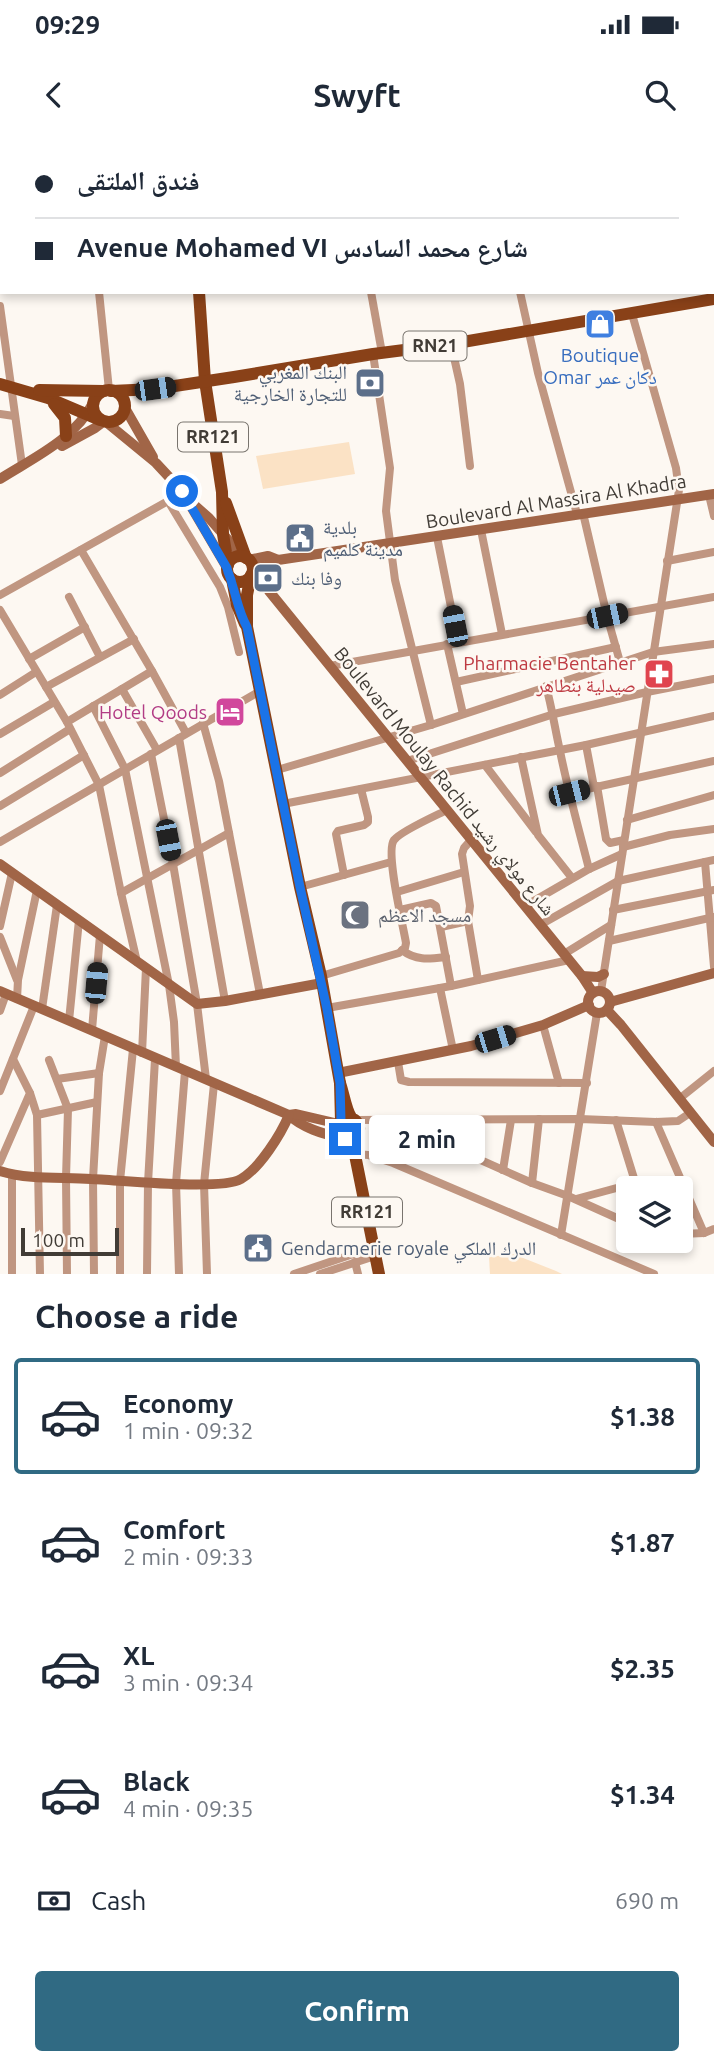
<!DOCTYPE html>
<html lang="en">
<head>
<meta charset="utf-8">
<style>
  body { margin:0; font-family:Ubuntu,"Noto Naskh Arabic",sans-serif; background:#f6f6f7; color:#1f2937; height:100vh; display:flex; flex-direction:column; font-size:26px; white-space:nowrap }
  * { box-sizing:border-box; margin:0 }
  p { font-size:23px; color:#747a83 }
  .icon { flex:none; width:38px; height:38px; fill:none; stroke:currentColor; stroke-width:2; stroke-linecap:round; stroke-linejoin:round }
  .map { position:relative; height:1134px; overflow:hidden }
  .side { display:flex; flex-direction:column; background:#fff; flex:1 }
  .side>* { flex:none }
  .hud { position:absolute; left:0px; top:0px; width:714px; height:154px; box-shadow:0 4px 10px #0003; display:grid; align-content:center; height:154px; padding:0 35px; background:#fff }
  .controls { position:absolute; left:616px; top:1036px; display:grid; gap:14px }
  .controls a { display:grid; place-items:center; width:77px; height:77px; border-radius:7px; background:#fff; box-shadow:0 4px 10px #0003; font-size:35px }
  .scale { position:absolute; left:21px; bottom:18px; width:98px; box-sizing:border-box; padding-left:7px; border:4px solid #413c36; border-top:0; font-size:19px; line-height:24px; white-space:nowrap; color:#413c36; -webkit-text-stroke:5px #fdf8f2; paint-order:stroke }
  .end { position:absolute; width:32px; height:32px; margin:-16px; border:9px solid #1a73e8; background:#fff; box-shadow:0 0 0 4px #fff }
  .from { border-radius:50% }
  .bubble { position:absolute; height:49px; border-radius:7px; background:#fff; box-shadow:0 4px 10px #0003; font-size:23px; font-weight:700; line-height:49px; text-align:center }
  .car { position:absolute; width:21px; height:42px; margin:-21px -10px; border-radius:9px; box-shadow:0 0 5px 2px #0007; background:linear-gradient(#222 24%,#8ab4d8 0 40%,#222 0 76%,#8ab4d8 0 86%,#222 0) }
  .hud b { display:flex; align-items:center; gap:24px; height:66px; font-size:26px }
  .hud b+b { border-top:2px solid #e0e1e3 }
  .hud i { width:18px; height:18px; background:#1f2937 }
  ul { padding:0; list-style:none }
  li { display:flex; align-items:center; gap:21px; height:116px; margin:0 14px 10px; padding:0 21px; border:4px solid transparent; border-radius:7px }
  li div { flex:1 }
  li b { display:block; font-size:26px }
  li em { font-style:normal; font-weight:700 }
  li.selected { border-color:#306a83 }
  li>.icon { width:63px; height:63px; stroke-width:1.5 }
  h2 { padding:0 35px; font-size:32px; line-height:84px }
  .pay { display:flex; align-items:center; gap:18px; height:77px; padding:0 35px; font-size:26px }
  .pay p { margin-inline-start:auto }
  .primary-button { display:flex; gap:14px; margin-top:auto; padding:14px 35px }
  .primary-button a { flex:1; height:80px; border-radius:7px; background:#306a83; color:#fff; font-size:28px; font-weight:700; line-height:80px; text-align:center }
  .status { display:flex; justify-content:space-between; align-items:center; height:49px; padding:0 35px; background:#fff; direction:ltr }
  .status svg { height:19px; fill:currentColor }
  header { display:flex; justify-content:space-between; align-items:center; height:91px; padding:0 35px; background:#fff; font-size:32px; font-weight:700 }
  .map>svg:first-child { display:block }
</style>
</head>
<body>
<div class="status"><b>09:29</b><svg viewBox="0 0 49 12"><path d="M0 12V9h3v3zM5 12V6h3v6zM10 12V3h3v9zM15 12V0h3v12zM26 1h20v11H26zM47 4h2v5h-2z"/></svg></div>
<header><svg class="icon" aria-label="back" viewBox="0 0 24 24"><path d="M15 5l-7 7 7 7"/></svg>Swyft<svg class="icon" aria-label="search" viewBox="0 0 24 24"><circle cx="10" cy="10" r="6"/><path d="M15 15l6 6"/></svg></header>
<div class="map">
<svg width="714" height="1134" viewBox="0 0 714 1134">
  <rect width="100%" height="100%" fill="#fdf8f2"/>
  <g fill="#fbe2c5">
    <polygon points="349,302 355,334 263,349 256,316"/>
    <polygon points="513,1114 556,1131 562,1134 490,1134 489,1117"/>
  </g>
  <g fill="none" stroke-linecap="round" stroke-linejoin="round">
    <g stroke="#c09681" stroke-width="8">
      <polyline points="82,0 82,2"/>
      <polyline points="240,0 240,2"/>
      <polyline points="338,0 339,2"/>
      <polyline points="493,0 494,2"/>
      <polyline points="52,2 60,0"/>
      <polyline points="145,2 149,0"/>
      <polyline points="303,2 305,0"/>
      <polyline points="0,9 2,9"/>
      <polyline points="0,36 2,36"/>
      <polyline points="99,152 109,250"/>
      <polyline points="371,152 382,213"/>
      <polyline points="520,152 538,233 577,374"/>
      <polyline points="0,166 22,325"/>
      <polyline points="451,204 460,244 470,326"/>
      <polyline points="373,214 390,328 386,371 395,440 431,585"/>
      <polyline points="0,274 14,276"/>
      <polyline points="709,355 714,376"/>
      <polyline points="168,361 220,447 228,467 239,512"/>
      <polyline points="583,373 607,476 620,522"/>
      <polyline points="481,390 502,494"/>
      <polyline points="437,397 458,502"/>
      <polyline points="81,410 152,531 186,593"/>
      <polyline points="667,421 714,412"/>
      <polyline points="0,455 168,361 182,351"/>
      <polyline points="69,457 100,517"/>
      <polyline points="0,470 67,582 99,645 121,753 137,822"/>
      <polyline points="447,504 463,574"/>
      <polyline points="29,519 85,487"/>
      <polyline points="330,526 714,457"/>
      <polyline points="456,542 616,507"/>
      <path d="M546,546C552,568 555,589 560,611C568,651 579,690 589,729"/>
      <polyline points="46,547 134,499"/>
      <polyline points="122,549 157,610"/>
      <polyline points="0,555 36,532"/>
      <polyline points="93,566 125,629 169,845 174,882 176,927"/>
      <polyline points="67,582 152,531"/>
      <polyline points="203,583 219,641 260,854"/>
      <polyline points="0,594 54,562"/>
      <polyline points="179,598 225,861"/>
      <polyline points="586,605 594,647"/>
      <polyline points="151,614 173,724 197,864 206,939"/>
      <polyline points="521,617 538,695 572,738"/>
      <polyline points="407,621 554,574 647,552 714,539"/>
      <polyline points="485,625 536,692"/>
      <polyline points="277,630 431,585 653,512 714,504"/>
      <polyline points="0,633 70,589"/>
      <polyline points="597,646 606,699 610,703 624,700"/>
      <polyline points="569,653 714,621"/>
      <polyline points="283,664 586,605 714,576"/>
      <polyline points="0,666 84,615"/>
      <polyline points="627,680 714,655"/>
      <polyline points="471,700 464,708 462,714 470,766 468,781 478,840"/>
      <polyline points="0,702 260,551"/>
      <polyline points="623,707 670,695 714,689"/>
      <polyline points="705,722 714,827"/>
      <polyline points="344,735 336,694 338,691 364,685 368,682 368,677 361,649"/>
      <polyline points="300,747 391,722"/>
      <polyline points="397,752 464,732"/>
      <polyline points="121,753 229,693"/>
      <polyline points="525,766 589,729 622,714"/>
      <polyline points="400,770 431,763 436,766 451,846"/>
      <polyline points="613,770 714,750"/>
      <polyline points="540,785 618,741 714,720"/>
      <polyline points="0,786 12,733"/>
      <polyline points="441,787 468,781"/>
      <polyline points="0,797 17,840"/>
      <polyline points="609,801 714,777"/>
      <path d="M402,810C416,821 429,819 446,817"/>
      <polyline points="564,814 611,785"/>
      <path d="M321,836L399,813L405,808L406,803C403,785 385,712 394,700C401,691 435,676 447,670"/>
      <polyline points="440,848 453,910"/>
      <polyline points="601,851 679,350 676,328 632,174"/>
      <polyline points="17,859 18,840 37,750"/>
      <polyline points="327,868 451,846 569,820"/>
      <polyline points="42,869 57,765"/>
      <polyline points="0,871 6,854"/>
      <polyline points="69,881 79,780"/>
      <polyline points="543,885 559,943"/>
      <polyline points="92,890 100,795"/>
      <polyline points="142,913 146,828"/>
      <polyline points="49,920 68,969 66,1038 67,1134"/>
      <polyline points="398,922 401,940 409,942 587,943"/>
      <polyline points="57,939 99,933"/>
      <polyline points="0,951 34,866"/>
      <polyline points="30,953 37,975 40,1134"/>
      <polyline points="679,959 714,931"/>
      <polyline points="37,975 97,962"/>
      <polyline points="355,980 580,979 656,982 678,981 690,973"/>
      <polyline points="391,980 532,1043 568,1056 628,1083"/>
      <polyline points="616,980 637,1048"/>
      <polyline points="656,982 704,1093"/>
      <polyline points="355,1014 368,1015 393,1023 654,1134"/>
      <polyline points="0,1022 30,953 13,919"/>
      <polyline points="503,1030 511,980"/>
      <polyline points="532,1043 539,979"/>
      <polyline points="576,1059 635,1043"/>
      <polyline points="681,1094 704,1093 714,1089"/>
      <polyline points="561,1095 597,873"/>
      <polyline points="355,1122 358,1134"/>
      <polyline points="12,1134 12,1034"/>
      <polyline points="94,1134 93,1039 99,933 105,896"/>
      <polyline points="120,1134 120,1041 133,909"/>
      <polyline points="147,1134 148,1043 155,919"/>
      <polyline points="179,1134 176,1043 185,931"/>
      <polyline points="207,1134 204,1044 214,944"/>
      <polyline points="294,1134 374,1107"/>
      <polyline points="320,1134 375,1116"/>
    </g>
    <g stroke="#a16547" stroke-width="10">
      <polyline points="175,0 176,2"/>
      <polyline points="125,268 153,317"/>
      <polyline points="106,282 156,323 182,351 226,426"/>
      <polyline points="62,306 95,288 103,282"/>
      <path d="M0,339C33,318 75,299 93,263"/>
      <polyline points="192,363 209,378 243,417"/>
      <polyline points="248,420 268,416 278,420"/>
      <polyline points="252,429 271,425 278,420 714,354"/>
      <polyline points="252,431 258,435 269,451 582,836 593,853"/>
      <polyline points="0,724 197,864 225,861 322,843"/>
      <polyline points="582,836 598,837 604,834"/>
      <path d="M0,851L289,975C301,987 324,995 341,997"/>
      <circle cx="599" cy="862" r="11"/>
      <polyline points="610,862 714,833"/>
      <polyline points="607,870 621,885 714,1002"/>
      <polyline points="338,933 471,906 543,885 589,865"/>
      <polyline points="289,975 296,974 339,984"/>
      <path d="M0,1031C29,1040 61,1037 91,1039C120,1040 220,1051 241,1039C260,1028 281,994 289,975"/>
    </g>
    <g stroke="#894118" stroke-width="12">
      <polyline points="319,2 321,0"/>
      <polyline points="199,152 205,241 222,352 223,394 228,425"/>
      <polyline points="0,244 48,258 100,280"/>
      <circle cx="109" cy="266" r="16"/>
      <polyline points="39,250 104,251"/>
      <polyline points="111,251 155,249 234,237 373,214 451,204 714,159"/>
      <polyline points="54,264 65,278 66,296"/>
      <polyline points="226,363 246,418"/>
      <circle cx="240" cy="429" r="13"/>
      <polyline points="251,435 247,455 247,487 300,747 321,836 340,943"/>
      <polyline points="232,439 237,465 245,484"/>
      <path d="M341,981L340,943C343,951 346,970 351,977C352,979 354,979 355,980C365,990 355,999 345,999L339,994V984L344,979L351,978"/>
      <polyline points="354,1010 379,1134"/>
    </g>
  </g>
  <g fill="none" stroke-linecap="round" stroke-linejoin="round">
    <path stroke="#1a73e8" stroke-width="9" d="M182,351L227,428C228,434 231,438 232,444C237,459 239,473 247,487L300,747L327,869L340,943L341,981L338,991L345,999"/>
  </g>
  <defs>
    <g id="shop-square" transform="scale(1.575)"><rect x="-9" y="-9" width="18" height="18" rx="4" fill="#3f7fe0" stroke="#fdf8f2"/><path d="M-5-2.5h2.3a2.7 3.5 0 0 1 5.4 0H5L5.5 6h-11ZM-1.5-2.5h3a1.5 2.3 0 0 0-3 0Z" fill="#fff"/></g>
    <g id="bank-square" transform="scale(1.575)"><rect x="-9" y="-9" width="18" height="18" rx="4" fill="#5c6f8a" stroke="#fdf8f2"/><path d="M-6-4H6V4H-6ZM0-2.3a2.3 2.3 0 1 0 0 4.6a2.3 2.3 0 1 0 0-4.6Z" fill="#fff"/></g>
    <g id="civic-square" transform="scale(1.575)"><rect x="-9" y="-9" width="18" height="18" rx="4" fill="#5c6f8a" stroke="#fdf8f2"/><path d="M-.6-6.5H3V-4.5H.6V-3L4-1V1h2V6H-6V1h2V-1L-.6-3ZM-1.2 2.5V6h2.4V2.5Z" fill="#fff"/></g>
    <g id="pharmacy-square" transform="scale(1.575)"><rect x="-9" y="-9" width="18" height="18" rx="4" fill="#e0444e" stroke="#fdf8f2"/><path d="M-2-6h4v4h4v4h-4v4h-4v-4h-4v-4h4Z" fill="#fff"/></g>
    <g id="hotel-square" transform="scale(1.575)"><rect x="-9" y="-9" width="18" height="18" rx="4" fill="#d1479c" stroke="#fdf8f2"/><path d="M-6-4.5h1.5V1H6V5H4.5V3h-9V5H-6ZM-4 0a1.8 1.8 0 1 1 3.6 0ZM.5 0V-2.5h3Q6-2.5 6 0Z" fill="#fff"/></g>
    <g id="mosque-square" transform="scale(1.575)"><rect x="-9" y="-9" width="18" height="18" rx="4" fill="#6b7280" stroke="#fdf8f2"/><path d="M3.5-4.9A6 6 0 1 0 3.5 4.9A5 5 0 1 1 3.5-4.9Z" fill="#fff"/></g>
  </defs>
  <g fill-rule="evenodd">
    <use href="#shop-square" x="600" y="184"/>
    <use href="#bank-square" x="370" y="243"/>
    <use href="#civic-square" x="300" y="398"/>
    <use href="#bank-square" x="268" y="438"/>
    <use href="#pharmacy-square" x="659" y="534"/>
    <use href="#hotel-square" x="230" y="572"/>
    <use href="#mosque-square" x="355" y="775"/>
    <use href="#civic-square" x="258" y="1108"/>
  </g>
  <g text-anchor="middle" stroke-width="5" stroke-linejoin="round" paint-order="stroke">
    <g fill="#fdf8f2" stroke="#79746e" stroke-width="2">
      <rect x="403.5" y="191.5" width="63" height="29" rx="5"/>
      <rect x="178" y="282.5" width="70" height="29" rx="5"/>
      <rect x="332" y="1057.5" width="70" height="29" rx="5"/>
    </g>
    <g font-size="18" font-weight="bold" fill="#413c36">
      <text x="435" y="212">RN21</text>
      <text x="213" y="303">RR121</text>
      <text x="367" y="1078">RR121</text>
    </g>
    <g font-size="19" fill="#366cbe" stroke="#fdf8f2">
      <text x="600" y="222">Boutique<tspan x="600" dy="22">Omar دكان عمر</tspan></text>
    </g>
    <g font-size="19" fill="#4e5e75" stroke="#fdf8f2" text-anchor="start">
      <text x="347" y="239" text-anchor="end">البنك المغربي<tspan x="347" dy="22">للتجارة الخارجية</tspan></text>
      <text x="323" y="394">بلدية<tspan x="323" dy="22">مدينة كلميم</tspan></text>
      <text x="291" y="445">وفا بنك</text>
      <text x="281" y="1115">Gendarmerie royale الدرك الملكي</text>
    </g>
    <g font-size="19" fill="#413c36" stroke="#fdf8f2">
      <text transform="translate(556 361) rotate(-9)" y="7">Boulevard Al Massira Al Khadra</text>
      <text transform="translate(445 641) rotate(51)" y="7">Boulevard Moulay Rachid شارع مولاي رشيد</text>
    </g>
    <g font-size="19" fill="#be3a42" stroke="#fdf8f2" text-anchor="end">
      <text x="636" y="530">Pharmacie Bentaher<tspan x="636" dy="22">صيدلية بنطاهر</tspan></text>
    </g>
    <g font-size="19" fill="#b23c85" stroke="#fdf8f2" text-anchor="end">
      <text x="207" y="579">Hotel Qoods</text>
    </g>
    <g font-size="19" fill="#5b616d" stroke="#fdf8f2" text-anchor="start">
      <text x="378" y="782">مسجد الاعظم</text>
    </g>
  </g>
</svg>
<div class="controls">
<a><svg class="icon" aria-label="layers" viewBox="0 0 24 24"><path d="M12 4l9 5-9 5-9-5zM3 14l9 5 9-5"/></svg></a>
</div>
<div class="scale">100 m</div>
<i class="end from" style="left:182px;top:351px"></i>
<i class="end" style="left:345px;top:999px"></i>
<div class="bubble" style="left:369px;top:975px;width:116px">2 min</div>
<i class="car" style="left:155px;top:249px;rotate:82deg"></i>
<i class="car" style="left:607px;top:476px;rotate:78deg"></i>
<i class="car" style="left:455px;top:486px;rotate:349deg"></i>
<i class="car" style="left:569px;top:653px;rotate:76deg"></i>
<i class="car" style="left:168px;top:700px;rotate:169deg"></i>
<i class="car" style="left:96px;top:843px;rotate:5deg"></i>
<i class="car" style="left:495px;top:899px;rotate:73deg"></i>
<div class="hud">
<b><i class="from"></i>فندق الملتقى</b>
<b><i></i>Avenue Mohamed VI شارع محمد السادس</b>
</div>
</div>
<section class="side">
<h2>Choose a ride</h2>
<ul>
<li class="selected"><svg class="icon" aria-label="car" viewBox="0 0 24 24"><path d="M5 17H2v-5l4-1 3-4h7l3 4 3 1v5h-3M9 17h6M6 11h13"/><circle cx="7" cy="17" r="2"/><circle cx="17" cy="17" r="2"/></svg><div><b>Economy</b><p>1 min · 09:32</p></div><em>$1.38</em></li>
<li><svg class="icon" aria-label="car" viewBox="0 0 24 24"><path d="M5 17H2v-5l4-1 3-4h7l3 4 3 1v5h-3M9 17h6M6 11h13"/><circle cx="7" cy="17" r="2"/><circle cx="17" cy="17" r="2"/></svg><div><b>Comfort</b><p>2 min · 09:33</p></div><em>$1.87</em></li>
<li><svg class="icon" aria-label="car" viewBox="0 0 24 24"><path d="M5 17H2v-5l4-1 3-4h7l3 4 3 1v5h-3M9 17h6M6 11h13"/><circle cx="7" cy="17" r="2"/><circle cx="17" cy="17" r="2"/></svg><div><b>XL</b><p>3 min · 09:34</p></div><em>$2.35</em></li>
<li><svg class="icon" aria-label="car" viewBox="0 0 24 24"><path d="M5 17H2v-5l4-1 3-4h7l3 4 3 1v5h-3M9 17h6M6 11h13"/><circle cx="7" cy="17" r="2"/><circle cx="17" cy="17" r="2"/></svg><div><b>Black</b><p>4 min · 09:35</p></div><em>$1.34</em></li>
</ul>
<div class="pay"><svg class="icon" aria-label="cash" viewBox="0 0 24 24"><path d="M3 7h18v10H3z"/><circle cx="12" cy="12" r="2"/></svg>Cash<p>690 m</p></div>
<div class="primary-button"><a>Confirm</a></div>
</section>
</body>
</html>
